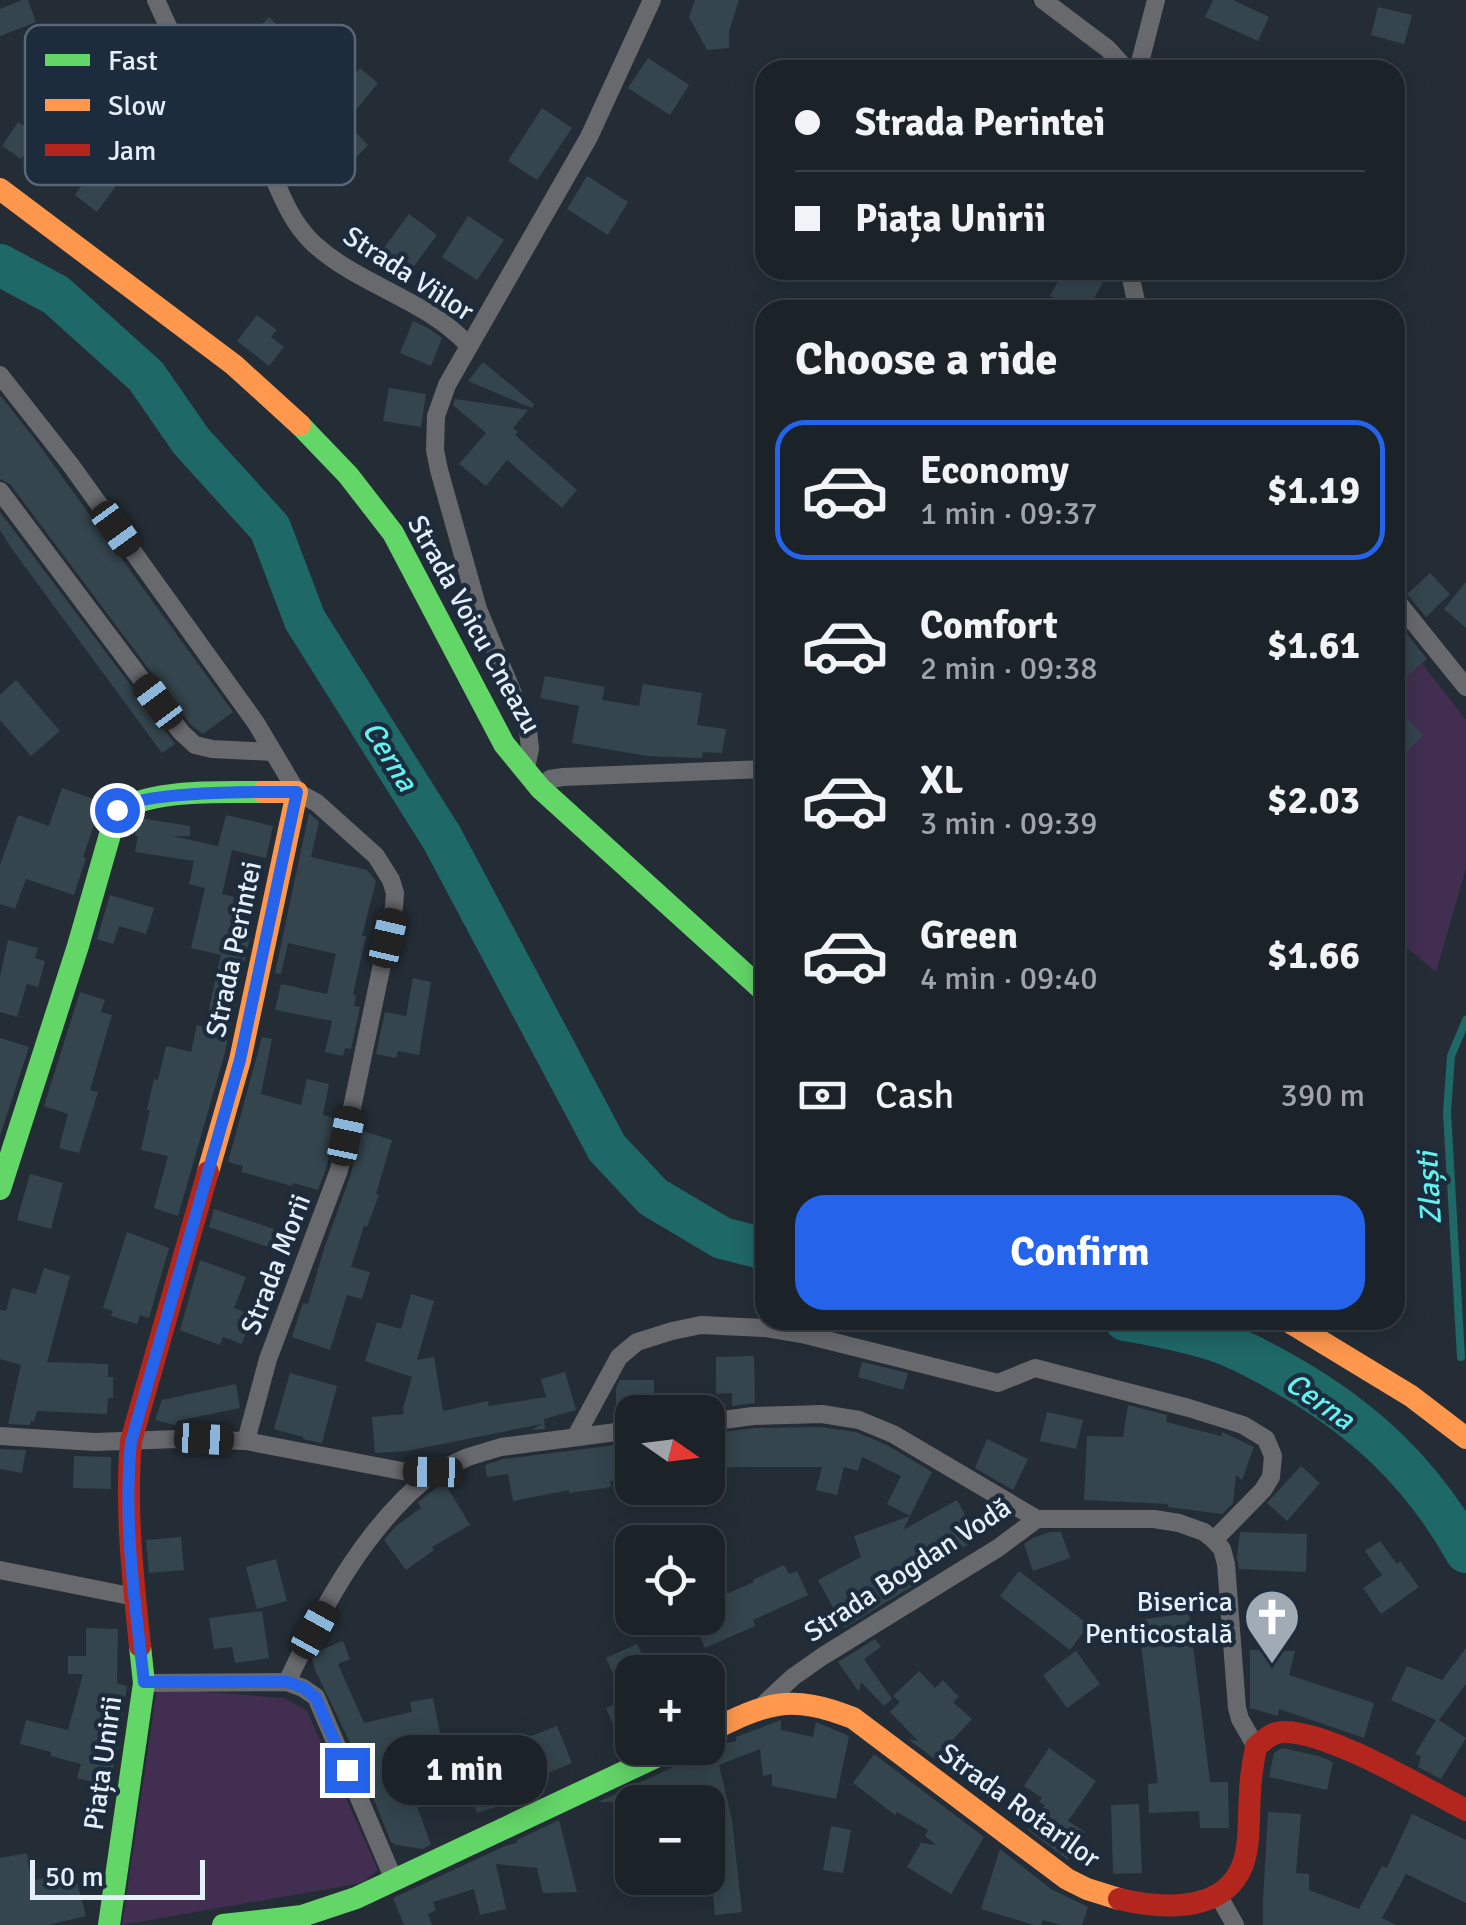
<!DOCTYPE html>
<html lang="en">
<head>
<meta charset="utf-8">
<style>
  body { margin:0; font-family:Signika,sans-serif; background:#242a30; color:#f1f3f6; height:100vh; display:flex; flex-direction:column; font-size:38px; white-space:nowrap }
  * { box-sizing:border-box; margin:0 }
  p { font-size:32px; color:#a0a4a8 }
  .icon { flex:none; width:55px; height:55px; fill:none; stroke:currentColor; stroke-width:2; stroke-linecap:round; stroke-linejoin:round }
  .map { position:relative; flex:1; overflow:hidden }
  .sheet { position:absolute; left:755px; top:300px; width:650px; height:1030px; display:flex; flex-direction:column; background:#1b2228; border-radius:30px; box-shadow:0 5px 25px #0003,0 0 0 2px #393f45 }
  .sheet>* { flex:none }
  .top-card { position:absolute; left:755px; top:60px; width:650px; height:220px; border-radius:30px; box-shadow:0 5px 25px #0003,0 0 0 2px #393f45; display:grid; align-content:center; height:220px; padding:0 40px; background:#1b2228 }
  .needle { width:65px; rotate:104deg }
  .controls { position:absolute; left:615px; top:1395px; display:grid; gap:20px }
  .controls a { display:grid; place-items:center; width:110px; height:110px; border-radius:20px; background:#1b2228; box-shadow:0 5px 25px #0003,0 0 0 2px #393f45; font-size:50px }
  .scale { position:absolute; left:30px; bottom:25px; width:175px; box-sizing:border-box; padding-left:10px; border:5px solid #e5effa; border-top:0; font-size:28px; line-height:35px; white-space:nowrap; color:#e5effa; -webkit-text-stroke:8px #1d2c3d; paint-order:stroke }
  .end { position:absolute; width:45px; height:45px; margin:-22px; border:12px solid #2563eb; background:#fff; box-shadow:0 0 0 5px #fff }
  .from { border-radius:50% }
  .bubble { position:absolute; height:70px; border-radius:30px; background:#1b2228; box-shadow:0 5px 25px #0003,0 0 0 2px #393f45; font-size:32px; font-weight:700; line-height:70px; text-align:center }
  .car { position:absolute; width:30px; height:60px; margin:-30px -15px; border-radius:12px; box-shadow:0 0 8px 2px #0007; background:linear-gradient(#222 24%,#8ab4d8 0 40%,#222 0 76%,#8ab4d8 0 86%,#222 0) }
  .top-card b { display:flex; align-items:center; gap:35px; height:95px; font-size:38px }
  .top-card b+b { border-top:2px solid #393f45 }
  .top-card i { width:25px; height:25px; background:#f1f3f6 }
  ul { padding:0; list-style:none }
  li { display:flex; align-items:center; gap:30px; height:140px; margin:0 20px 15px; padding:0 20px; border:5px solid transparent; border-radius:30px }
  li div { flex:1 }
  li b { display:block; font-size:38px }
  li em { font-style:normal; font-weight:700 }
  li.on { border-color:#2563eb }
  li>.icon { width:90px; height:90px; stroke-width:1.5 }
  h2 { padding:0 40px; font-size:45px; line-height:120px }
  .pay { display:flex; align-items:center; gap:25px; height:110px; padding:0 40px; font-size:38px }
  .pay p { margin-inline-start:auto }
  .button { display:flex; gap:20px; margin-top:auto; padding:20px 40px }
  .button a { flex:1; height:115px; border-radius:30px; background:#2563eb; color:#fff; font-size:40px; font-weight:700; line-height:115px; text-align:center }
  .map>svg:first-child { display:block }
</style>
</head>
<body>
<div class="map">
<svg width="1466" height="1925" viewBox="0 0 1466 1925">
  <rect width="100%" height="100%" fill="#242d36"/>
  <g fill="#412e50">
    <polygon points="1395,629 1466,720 1466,869 1436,972 1395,938"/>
    <polygon points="157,1688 284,1698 307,1711 378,1870 362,1883 122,1925"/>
  </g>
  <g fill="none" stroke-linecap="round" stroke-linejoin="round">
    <polyline stroke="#1f6868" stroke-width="8" points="1461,1357 1447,1112 1451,1056 1466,1020"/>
    <g stroke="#1f6868" stroke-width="42">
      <polyline points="0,265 56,295 146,376 191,441 270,528 305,620 442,838 607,1148 653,1197 722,1238 765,1249"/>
      <path d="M1125,1320C1155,1325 1185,1331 1214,1340C1238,1348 1262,1361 1283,1373C1363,1418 1421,1472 1466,1552"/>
    </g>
  </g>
  <g fill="#34454d">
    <polygon points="22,0 28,0 36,22 0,36 0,9"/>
    <polygon points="695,0 739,0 729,31 729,48 707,50 689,17"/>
    <polygon points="1213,0 1233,0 1269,17 1258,41 1205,17"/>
    <polygon points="1378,7 1412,15 1404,44 1371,35"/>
    <polygon points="269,17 282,30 272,40 287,54 272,70 244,43"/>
    <polygon points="648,58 689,85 670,115 628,88"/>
    <polygon points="360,68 378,83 346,122 368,145 329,185 312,169 329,153 274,108 288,90 303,102 315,87 333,101"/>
    <polygon points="542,108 572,128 537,180 508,161"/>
    <polygon points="18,122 60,150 48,171 23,156 21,159 2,146"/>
    <polygon points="93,169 116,186 97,212 75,195"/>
    <polygon points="587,176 628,202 608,235 567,209"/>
    <polygon points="409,214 437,235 409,273 381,252"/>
    <polygon points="468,216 504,240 477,280 442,257"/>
    <polygon points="1064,270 1103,270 1098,280 1103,283 1093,300 1089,298 1082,310 1077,310 1050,296"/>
    <polygon points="257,315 277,330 271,337 284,347 269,366 237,341"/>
    <polygon points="413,321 428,328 442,338 431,366 400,353"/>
    <polygon points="483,362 534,404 532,408 468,381"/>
    <polygon points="389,388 426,394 421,427 383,421"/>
    <polygon points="0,395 34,438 233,712 203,734 190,724 10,484 0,479"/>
    <polygon points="455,399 528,410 513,428 518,432 515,435 577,490 562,508 507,460 486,486 459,464 486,433 453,405"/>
    <polygon points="0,512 175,744 162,753 12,549 0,530"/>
    <polygon points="1430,573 1450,594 1426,617 1407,594"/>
    <polygon points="1466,582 1466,628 1444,609"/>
    <polygon points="1395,619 1427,659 1405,677 1395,664"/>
    <polygon points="545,676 605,687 602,700 639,706 643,684 702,693 697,725 726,729 722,753 703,752 702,758 647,756 572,743 579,706 540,698"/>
    <polygon points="16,680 60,731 31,756 0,720 0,695"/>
    <polygon points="1395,706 1423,735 1395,763"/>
    <polygon points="62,788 102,802 83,857 86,858 74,895 26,879 15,909 0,904 0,865 18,815 49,826"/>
    <polygon points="309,813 319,822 311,857 367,870 376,881 362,936 366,936 353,994 356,995 354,1006 360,1007 351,1049 345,1048 343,1056 325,1052 332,1021 275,1010 281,984 327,994 336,954 288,943 281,974 275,973"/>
    <polygon points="226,815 273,826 266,858 232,850 222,894 234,897 233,902 242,905 238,924 252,927 224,1056 178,1216 154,1208 168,1156 141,1150 150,1110 147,1110 154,1079 158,1080 166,1046 191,1052 197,1025 205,1027 221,955 191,948 205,888 189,884 194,861 135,852 138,836 135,836 138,818 140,818 190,826 190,836 172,836 218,846"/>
    <polygon points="110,895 154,908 146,934 119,926 113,944 97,939"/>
    <polygon points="8,940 38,948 35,958 45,961 38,987 27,984 17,1017 0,1012 0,976"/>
    <polygon points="413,978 431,982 419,1055 398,1051 396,1058 376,1054 385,1012 406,1016"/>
    <polygon points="80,992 105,1000 101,1012 112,1015 90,1090 98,1092 79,1153 59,1148 68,1114 44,1106"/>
    <polygon points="262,1037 272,1039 261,1094 301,1105 307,1079 329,1084 323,1115 336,1119 336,1123 327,1166 318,1190 293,1183 292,1186 241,1172 243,1166 228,1162"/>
    <polygon points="0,1038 29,1047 0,1136"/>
    <polygon points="360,1130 392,1140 376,1194 379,1195 367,1227 364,1226 351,1267 370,1272 362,1299 347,1295 330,1350 292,1337 303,1303 308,1304 324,1249 351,1174"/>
    <polygon points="30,1174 63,1183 51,1229 17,1220"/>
    <polygon points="214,1209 280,1231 274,1249 209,1227"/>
    <polygon points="127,1232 169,1248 149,1318 140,1315 137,1324 111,1316 113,1311 103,1308"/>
    <polygon points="200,1260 246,1277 234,1308 252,1315 242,1344 223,1337 220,1345 180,1330"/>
    <polygon points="44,1268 70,1276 47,1362 108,1364 108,1377 113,1377 113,1398 108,1398 107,1414 37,1411 34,1422 31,1421 30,1425 8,1424 21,1365 0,1359 0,1310 6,1311 12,1288 36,1294"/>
    <polygon points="411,1294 434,1301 417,1360 434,1357 443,1411 488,1401 489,1406 546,1397 541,1379 565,1372 576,1410 544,1419 545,1429 531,1430 542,1424 407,1451 375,1453 372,1417 404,1414 403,1408 412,1377 365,1361 377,1322 401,1329"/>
    <polygon points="754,1356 755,1403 732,1406 732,1393 716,1394 716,1357"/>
    <polygon points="862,1362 908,1373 903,1390 858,1377"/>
    <polygon points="290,1373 337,1386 322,1443 303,1439 303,1437 274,1429"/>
    <polygon points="620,1380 654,1380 654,1412 616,1412 616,1388"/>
    <polygon points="236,1384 240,1408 177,1421 175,1425 155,1420 162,1400"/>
    <polygon points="1128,1405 1167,1415 1166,1422 1221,1436 1222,1432 1254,1447 1242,1480 1236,1475 1233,1503 1222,1514 1168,1507 1168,1504 1084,1500 1087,1436 1123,1437"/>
    <polygon points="1047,1412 1083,1420 1076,1449 1040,1441"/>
    <polygon points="821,1427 856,1432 887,1445 932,1472 903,1530 957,1500 978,1539 920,1572 924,1579 844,1628 818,1580 861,1557 854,1536 910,1516 887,1504 901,1476 862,1457 858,1471 844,1467 837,1495 816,1490 822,1467 708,1467 708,1434 754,1428"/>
    <polygon points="987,1439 1028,1459 1013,1490 975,1468"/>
    <polygon points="632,1443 632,1479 610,1481 611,1487 569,1493 569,1490 513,1501 508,1474 487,1477 485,1465 504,1459"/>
    <polygon points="0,1449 26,1450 22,1473 0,1469"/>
    <polygon points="74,1456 111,1457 111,1489 73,1488"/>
    <polygon points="1301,1466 1320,1483 1287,1521 1267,1503"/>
    <polygon points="444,1482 470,1525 432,1547 434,1550 406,1570 384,1540 396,1526 421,1508 418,1502"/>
    <polygon points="1050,1532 1061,1532 1070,1558 1033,1571 1024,1544 1033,1538"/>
    <polygon points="1240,1532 1307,1534 1306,1572 1239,1569 1237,1557"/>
    <polygon points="181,1537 184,1570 149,1573 146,1540"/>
    <polygon points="1380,1541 1397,1564 1400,1561 1419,1587 1381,1614 1363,1588 1382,1575 1365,1551"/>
    <polygon points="276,1559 287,1601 257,1609 246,1567"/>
    <polygon points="784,1565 789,1574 797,1571 808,1595 753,1620 755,1626 705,1648 692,1618 708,1618 708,1602 754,1582 753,1580"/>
    <polygon points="1019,1571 1089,1625 1070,1650 1000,1596"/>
    <polygon points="262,1611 269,1658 235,1663 232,1647 214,1649 209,1618"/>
    <polygon points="1189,1613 1210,1782 1228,1782 1229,1828 1200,1828 1199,1811 1149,1813 1148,1784 1158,1783 1138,1620"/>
    <polygon points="86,1628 118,1629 117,1683 127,1686 118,1750 108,1786 77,1778 81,1764 51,1756 51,1752 20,1744 26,1720 68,1730 83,1674 68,1674 68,1656 86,1656"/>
    <polygon points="875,1639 881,1647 864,1659 892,1699 884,1706 861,1682 859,1692 838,1662"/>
    <polygon points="343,1641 350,1659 338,1664 364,1723 412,1712 410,1702 433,1698 442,1743 435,1744 446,1790 414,1798 431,1845 422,1849 396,1845 391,1842 358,1759 316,1672 312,1660 316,1652"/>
    <polygon points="637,1644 650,1672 632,1672 632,1750 626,1753 606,1708 625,1700 606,1658"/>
    <polygon points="1466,1648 1466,1684 1439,1720 1466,1738 1441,1779 1418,1767 1421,1756 1415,1754 1436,1720 1391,1700 1407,1666 1442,1680"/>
    <polygon points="1250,1650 1295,1651 1289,1675 1374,1703 1364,1738 1279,1709 1278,1716 1250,1708"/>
    <polygon points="1076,1651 1100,1684 1067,1708 1043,1675"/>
    <polygon points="919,1671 935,1688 943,1680 959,1697 953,1702 972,1719 950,1743 973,1764 960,1778 908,1739 918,1741 890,1712 900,1702 893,1696"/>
    <polygon points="781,1720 781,1730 813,1737 816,1722 849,1736 836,1799 772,1786 772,1774 763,1776 760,1749 719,1765 732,1820 742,1912 715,1915 708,1842 708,1802 598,1802 682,1763 690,1752 736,1741 736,1737"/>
    <polygon points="557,1726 572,1763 529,1781 535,1796 509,1808 508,1803 477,1813 465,1779 489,1771 482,1750 506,1741 508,1745"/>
    <polygon points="1049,1748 1096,1781 1068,1821 1085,1832 1068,1860 1028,1830 1045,1805 1039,1802 1042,1798 1024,1786"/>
    <polygon points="1282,1748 1319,1756 1333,1762 1327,1790 1269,1777 1274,1753"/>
    <polygon points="874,1754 984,1837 951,1894 907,1867 921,1843 936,1845 925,1836 928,1830 897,1812 895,1815 853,1783"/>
    <polygon points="1139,1804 1142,1873 1113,1874 1111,1805"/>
    <polygon points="1268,1812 1301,1814 1296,1873 1309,1874 1309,1890 1359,1909 1382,1866 1387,1868 1412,1814 1466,1840 1466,1903 1406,1874 1382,1918 1396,1925 1263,1925 1263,1900"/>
    <polygon points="559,1820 577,1892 543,1893 537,1868 496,1864 506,1909 480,1915 474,1889 433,1902 436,1910 428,1914 432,1925 404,1925 393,1898 505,1846 517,1843 517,1840"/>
    <polygon points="831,1826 851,1830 843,1873 823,1870"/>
    <polygon points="1000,1849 1051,1889 1088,1907 1082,1925 1061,1925 1043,1920 1041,1925 1034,1925 981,1909"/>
    <polygon points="27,1853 31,1881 48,1877 51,1888 77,1882 86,1916 48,1925 0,1925 0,1858"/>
  </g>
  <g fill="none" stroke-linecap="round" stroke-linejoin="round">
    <g stroke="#68696d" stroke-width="18">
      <path d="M156,0C169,28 180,57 201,80C217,97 237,110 250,130C274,166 281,214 314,244C360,286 426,299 468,345"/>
      <polyline points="1043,0 1108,49 1127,70"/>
      <polyline points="1138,70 1156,0"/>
      <polyline points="1129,270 1138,310"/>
      <polyline points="0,375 70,464 256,723 297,792 317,803 376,856 391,880 395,893 394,907 339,1170 268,1359 246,1441"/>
      <polyline points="0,491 181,732 195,745 212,749 273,752"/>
      <polyline points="1395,599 1466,687"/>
      <polyline points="525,772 530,749 528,730 478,609 439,470 435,450 436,416 447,385 589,137 652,0"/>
      <polyline points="540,788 550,779 563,777 765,769"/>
      <polyline points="708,1422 753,1416 822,1414 859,1420 893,1434 1037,1519"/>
      <polyline points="0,1436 95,1442 178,1439 246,1441 407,1472 433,1473 468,1457 501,1447 632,1430"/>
      <polyline points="576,1436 619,1357 637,1342 672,1331 701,1325 766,1328 802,1334 998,1383 1035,1368 1189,1408 1243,1425 1266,1439 1273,1456 1271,1477 1263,1490 1214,1540"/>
      <polyline points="0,1570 135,1597"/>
      <path d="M287,1682C323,1606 366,1525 433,1473"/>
      <polyline points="144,1683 287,1682 303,1688 316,1697 394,1880"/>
      <polyline points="763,1705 793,1677 823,1656 998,1548 1037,1519 1154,1519 1179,1523 1204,1532 1214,1540 1222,1549 1226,1564 1237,1708 1240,1719 1256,1747"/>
      <polyline points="1221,1900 1235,1925"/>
    </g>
    <g stroke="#63d668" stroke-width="22">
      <polyline points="300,425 348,475 393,533 504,744 540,788 765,992"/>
      <path d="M0,1189L78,946L117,810C160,789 216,792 263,792"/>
      <polyline points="109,1925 144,1683 140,1646"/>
      <polyline points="223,1925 302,1916 356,1898 675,1748"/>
    </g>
    <g stroke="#ff974d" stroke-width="22">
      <polyline points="0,189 234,365 300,425"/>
      <polyline points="208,1172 240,1060 297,792 263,792"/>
      <polyline points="1286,1320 1411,1396 1466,1438"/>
      <path d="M708,1732C767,1703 789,1693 853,1718L1067,1879L1087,1889L1119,1899"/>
    </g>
    <g stroke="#b3261e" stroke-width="22">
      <path d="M140,1646C133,1578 125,1510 131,1441L208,1172"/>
      <path d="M1119,1899C1158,1908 1218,1914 1240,1871C1251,1850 1248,1818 1250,1794C1250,1778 1253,1763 1256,1747C1264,1740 1272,1732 1283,1732C1329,1731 1423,1788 1466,1810"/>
    </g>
  </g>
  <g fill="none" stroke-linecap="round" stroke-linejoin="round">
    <path stroke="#2563eb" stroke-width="12" d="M117,810C140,790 262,792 297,792L240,1060L131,1442C123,1522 135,1602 144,1682H288L304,1688L316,1698L347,1770"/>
  </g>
  <defs>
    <g id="church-pin" transform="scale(2.875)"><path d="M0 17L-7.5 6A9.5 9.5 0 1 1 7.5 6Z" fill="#a1abb5" stroke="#1d2c3d"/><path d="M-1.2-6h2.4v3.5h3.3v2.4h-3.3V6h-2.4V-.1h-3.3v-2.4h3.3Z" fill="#fff"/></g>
  </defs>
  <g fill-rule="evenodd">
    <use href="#church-pin" x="1272" y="1617"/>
  </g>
  <g text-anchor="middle" stroke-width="9" stroke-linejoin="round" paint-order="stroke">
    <g font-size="28" fill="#e5effa" stroke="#1d2c3d">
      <text transform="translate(409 273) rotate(33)" y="10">Strada Viilor</text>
      <text transform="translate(475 624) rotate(61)" y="10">Strada Voicu Cneazu</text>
      <text transform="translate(233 949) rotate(-78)" y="10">Strada Perintei</text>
      <text transform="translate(275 1264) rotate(-69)" y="10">Strada Morii</text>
      <text transform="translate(907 1569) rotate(-33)" y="10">Strada Bogdan Vodă</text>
      <text transform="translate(102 1763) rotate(-82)" y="10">Piața Unirii</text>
      <text transform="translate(1020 1805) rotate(36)" y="10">Strada Rotarilor</text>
    </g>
    <g font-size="28" fill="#e5effa" stroke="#1d2c3d" text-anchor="end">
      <text x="1233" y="1611">Biserica<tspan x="1233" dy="32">Penticostală</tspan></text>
    </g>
    <g font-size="30" font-style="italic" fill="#63f2ef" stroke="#1d2c3d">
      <text transform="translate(390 756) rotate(58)" y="10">Cerna</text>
      <text transform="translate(1429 1188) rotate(-93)" y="10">Zlaști</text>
      <text transform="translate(1320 1401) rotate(35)" y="10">Cerna</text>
    </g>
  </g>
  <rect x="25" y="25" width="330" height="160" rx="15" fill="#1d2c3d" stroke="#596676" stroke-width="2.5"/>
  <rect x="45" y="54" width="45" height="12" fill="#63d668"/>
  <rect x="45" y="99" width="45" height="12" fill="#ff974d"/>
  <rect x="45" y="144" width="45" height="12" fill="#b3261e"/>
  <g font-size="28" fill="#e5effa">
    <text x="108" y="70">Fast</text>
    <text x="108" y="115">Slow</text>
    <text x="108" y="160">Jam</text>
  </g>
</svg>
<div class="controls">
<a><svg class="needle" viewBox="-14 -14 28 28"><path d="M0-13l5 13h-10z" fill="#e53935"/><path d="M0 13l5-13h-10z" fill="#a0a4a8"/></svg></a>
<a><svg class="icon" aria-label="locate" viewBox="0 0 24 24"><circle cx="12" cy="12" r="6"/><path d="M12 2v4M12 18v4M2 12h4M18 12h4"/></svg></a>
<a>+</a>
<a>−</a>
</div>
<div class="scale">50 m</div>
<i class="end from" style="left:117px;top:810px"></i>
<i class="end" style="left:347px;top:1770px"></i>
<div class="bubble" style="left:382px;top:1735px;width:165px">1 min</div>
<i class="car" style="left:116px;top:529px;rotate:144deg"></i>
<i class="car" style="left:158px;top:702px;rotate:323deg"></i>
<i class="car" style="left:388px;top:938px;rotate:13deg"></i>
<i class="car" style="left:346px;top:1136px;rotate:12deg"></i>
<i class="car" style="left:204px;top:1439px;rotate:93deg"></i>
<i class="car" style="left:433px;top:1472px;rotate:271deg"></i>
<i class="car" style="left:314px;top:1630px;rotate:29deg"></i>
<div class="top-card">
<b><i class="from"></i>Strada Perintei</b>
<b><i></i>Piața Unirii</b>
</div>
<section class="sheet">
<h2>Choose a ride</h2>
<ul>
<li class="on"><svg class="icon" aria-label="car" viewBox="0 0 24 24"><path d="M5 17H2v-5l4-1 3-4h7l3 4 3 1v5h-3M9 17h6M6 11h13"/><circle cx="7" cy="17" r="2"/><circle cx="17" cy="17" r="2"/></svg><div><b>Economy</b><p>1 min · 09:37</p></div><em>$1.19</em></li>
<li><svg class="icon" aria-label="car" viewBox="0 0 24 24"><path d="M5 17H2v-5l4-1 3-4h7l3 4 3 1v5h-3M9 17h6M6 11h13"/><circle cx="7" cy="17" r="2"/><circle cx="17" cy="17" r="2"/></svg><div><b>Comfort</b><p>2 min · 09:38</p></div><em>$1.61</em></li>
<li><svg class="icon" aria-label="car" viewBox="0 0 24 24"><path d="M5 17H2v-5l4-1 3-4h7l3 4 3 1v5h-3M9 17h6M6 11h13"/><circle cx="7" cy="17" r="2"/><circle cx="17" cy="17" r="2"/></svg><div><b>XL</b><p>3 min · 09:39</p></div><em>$2.03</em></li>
<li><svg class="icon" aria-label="car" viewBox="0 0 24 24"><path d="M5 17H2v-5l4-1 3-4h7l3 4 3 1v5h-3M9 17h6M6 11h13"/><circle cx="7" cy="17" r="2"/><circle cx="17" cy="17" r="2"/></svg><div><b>Green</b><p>4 min · 09:40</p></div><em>$1.66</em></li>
</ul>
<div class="pay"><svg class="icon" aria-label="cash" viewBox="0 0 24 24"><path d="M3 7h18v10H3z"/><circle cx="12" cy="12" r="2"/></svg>Cash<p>390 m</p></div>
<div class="button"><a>Confirm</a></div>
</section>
</div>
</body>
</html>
